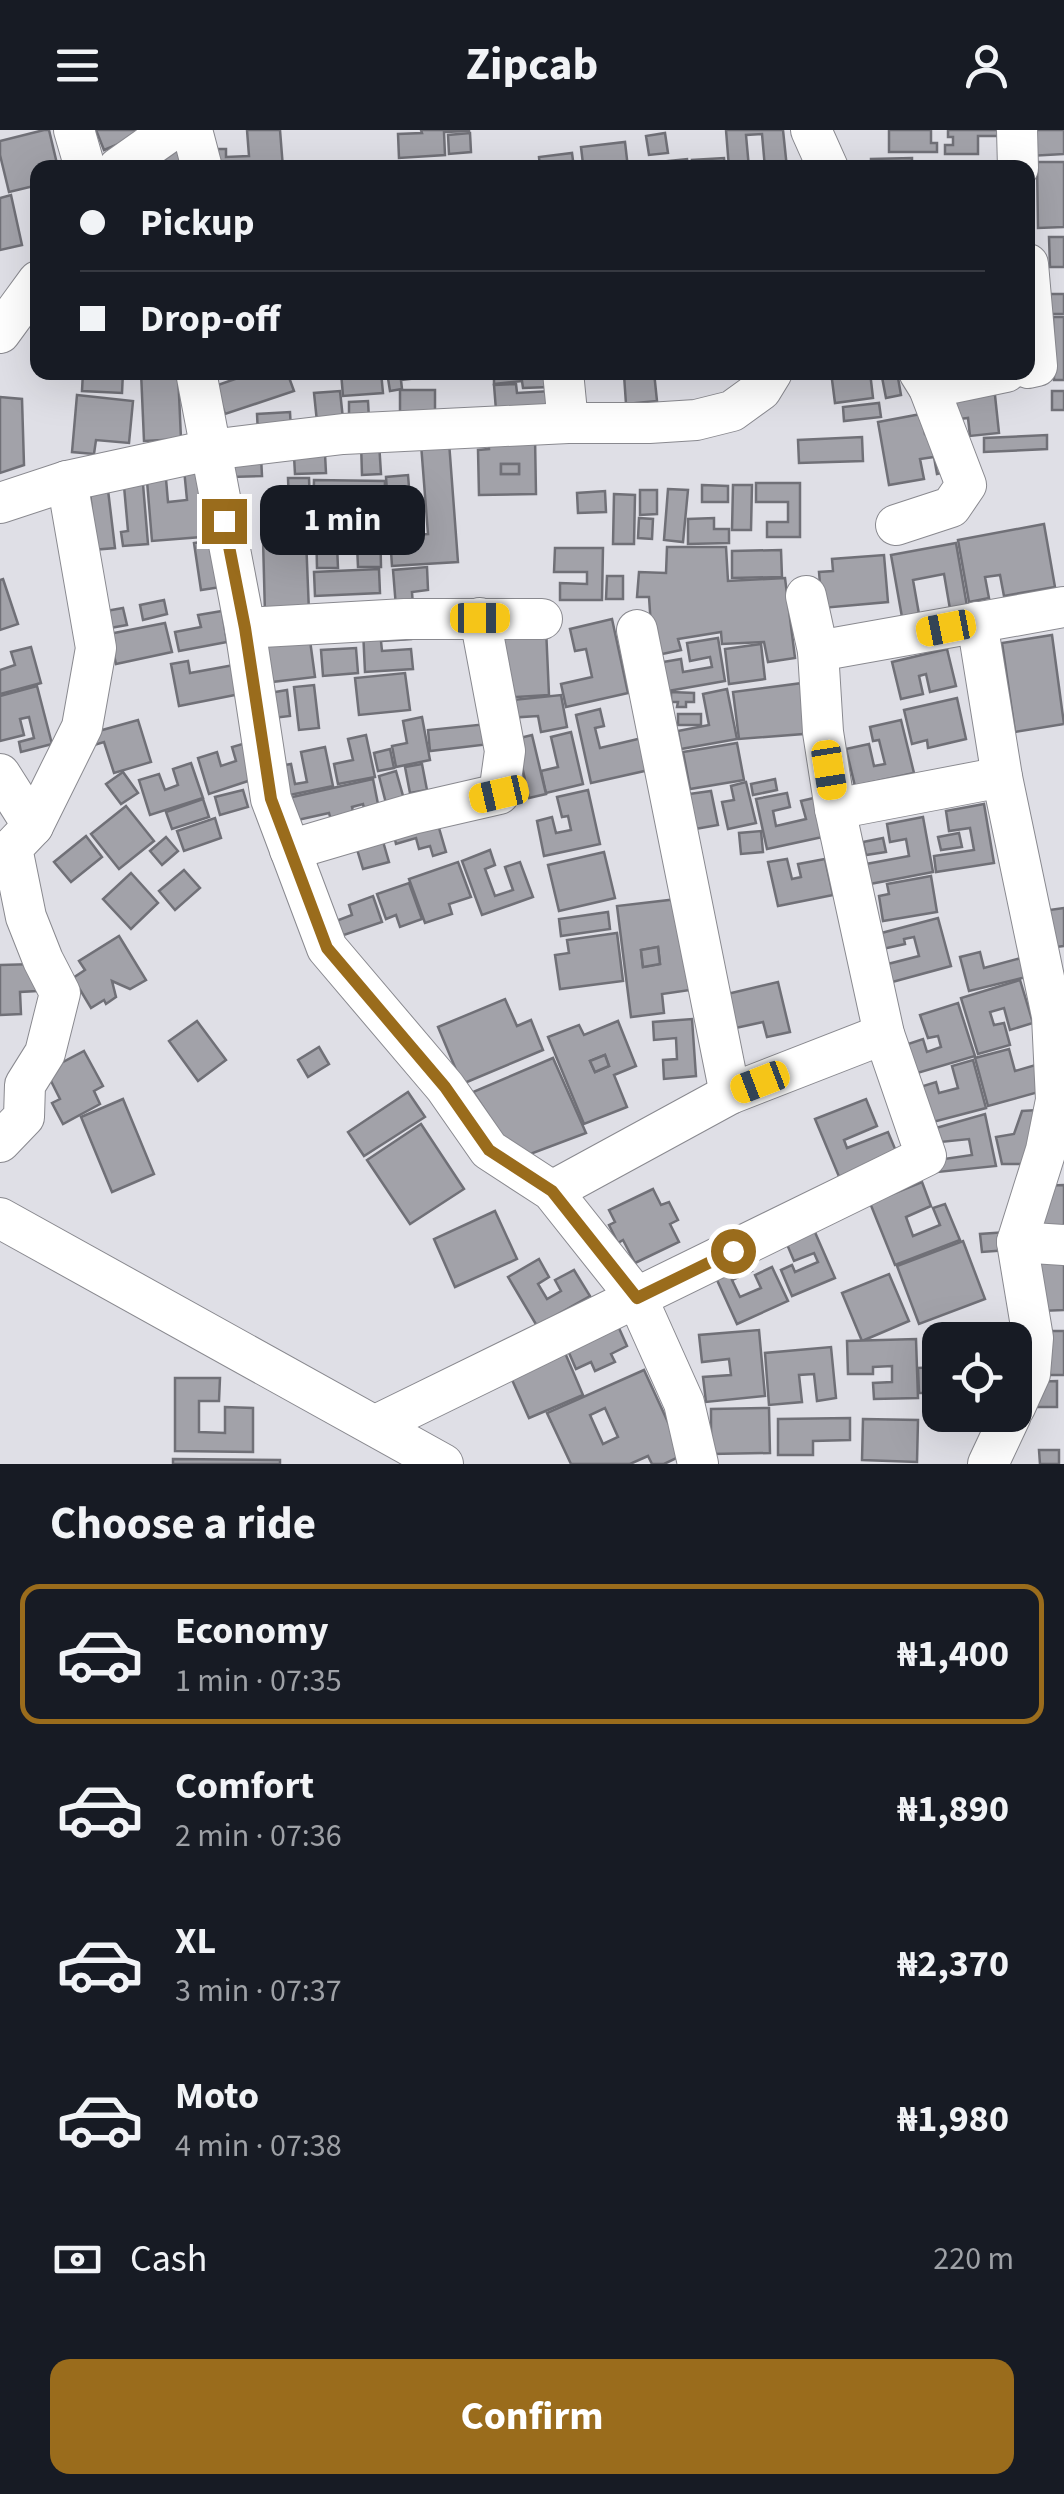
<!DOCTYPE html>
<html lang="en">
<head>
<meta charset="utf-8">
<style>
  body { margin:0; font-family:"Source Sans 3",sans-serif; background:#20242c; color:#f1f3f6; height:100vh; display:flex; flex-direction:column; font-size:38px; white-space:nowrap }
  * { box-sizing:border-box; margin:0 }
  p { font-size:32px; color:#9ea1a6 }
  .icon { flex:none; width:55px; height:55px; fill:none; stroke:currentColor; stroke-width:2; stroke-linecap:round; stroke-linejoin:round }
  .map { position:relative; height:1334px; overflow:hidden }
  .drawer { display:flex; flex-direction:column; background:#171b24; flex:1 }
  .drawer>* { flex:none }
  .top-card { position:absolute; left:30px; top:30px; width:1005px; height:220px; border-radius:20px; box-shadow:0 10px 40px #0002; display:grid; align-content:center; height:220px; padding:0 50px; background:#171b24 }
  .controls { position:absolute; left:922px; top:1192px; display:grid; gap:20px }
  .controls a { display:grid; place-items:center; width:110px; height:110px; border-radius:20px; background:#171b24; box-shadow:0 10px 40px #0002; font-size:50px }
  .end { position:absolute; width:45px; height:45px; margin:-22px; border:12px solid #9a6c1c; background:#fff; box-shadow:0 0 0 5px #fff }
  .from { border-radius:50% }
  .bubble { position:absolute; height:70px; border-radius:20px; background:#171b24; box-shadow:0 10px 40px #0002; font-size:32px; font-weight:700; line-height:70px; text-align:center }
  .car { position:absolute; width:30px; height:60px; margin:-30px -15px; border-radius:12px; box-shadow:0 0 8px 2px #0007; background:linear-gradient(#f5c518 24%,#345 0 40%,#f5c518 0 76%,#345 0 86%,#f5c518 0) }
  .top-card b { display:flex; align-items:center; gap:35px; height:95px; font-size:38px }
  .top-card b+b { border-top:2px solid #363941 }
  .top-card i { width:25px; height:25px; background:#f1f3f6 }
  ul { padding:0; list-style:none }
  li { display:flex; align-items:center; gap:30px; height:140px; margin:0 20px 15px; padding:0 30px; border:5px solid transparent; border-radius:20px }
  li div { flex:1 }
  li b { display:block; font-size:38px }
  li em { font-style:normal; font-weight:700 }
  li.active { border-color:#9a6c1c }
  li>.icon { width:90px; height:90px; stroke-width:1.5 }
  h2 { padding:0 50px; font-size:45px; line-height:120px }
  .pay { display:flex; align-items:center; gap:25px; height:110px; padding:0 50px; font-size:38px }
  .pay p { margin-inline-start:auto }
  .cta { display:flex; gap:20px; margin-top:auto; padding:20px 50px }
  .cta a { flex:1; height:115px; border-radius:20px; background:#9a6c1c; color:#fff; font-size:40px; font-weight:700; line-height:115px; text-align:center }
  header { display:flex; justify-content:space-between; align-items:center; height:130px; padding:0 50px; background:#171b24; font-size:45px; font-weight:700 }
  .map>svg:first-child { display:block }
</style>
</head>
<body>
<header><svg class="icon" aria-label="menu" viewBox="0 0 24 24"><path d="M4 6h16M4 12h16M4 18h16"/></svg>Zipcab<svg class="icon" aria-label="person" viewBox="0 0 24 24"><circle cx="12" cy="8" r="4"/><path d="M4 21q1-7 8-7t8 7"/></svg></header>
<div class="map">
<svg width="1064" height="1334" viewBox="0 0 1064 1334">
  <rect width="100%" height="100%" fill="#dfdfe6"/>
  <g fill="#a2a2a9" stroke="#707077" stroke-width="2.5" fill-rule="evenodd">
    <polygon points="44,0 49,0 58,38 38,38 38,55 9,62 0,25 0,11"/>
    <polygon points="96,0 153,0 104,20"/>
    <polygon points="247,0 280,0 283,38 214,38 212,19 226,19 226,27 249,26"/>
    <polygon points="421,0 469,0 469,1 444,2 445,25 399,28 398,4 422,3"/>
    <polygon points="726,0 783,0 787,38 765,38 762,4 746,5 749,38 729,38"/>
    <polygon points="889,0 931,0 931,13 937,13 937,22 889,22"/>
    <polygon points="948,0 999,0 999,6 978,6 978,24 945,24 945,15 953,15 953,7 948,7"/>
    <polygon points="1027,0 1064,0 1064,24 1029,26"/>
    <polygon points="470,3 471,22 449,24 448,5"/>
    <polygon points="665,3 668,23 649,25 646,6"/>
    <polygon points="625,12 628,38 592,38 592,33 583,34 581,17"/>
    <polygon points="183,16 192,38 152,38"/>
    <polygon points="572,23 574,38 560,38 560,36 540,38 539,27"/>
    <polygon points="724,28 725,38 693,38 692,30"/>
    <polygon points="912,28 912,38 871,38 871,29"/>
    <polygon points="687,29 688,38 639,38 638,34"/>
    <polygon points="1037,32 1064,32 1064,97 1038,98"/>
    <polygon points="11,65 22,115 0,120 0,68"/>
    <polygon points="1049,107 1064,107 1064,137 1050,137"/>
    <polygon points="1050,164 1064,164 1064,184 1051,184"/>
    <polygon points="1053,187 1064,187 1064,250 1054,250"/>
    <polygon points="83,242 123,242 122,263 82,261"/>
    <polygon points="141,242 178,242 181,309 144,311"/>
    <polygon points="255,242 287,242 294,261 225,284 215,256"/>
    <polygon points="341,242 381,242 383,263 343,266"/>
    <polygon points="387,242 436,242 436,246 401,250 402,259 390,261"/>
    <polygon points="494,242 550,242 550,257 523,258 522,251 494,254"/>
    <polygon points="630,242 654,242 657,271 626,274 624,245"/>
    <polygon points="831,242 870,242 873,268 835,273"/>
    <polygon points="881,242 897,242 901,265 886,268"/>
    <polygon points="516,254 517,263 551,261 552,277 496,280 494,255"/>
    <polygon points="994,256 999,303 970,306 968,288 960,289 947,262"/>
    <polygon points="400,260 435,260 435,284 400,285"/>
    <polygon points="340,261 343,289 317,292 314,263"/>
    <rect x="1052" y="261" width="12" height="19"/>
    <polygon points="77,265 133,271 129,313 96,310 94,324 72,322"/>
    <polygon points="0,267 22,269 24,335 0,343"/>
    <polygon points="368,271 369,289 349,290 349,272"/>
    <polygon points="879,273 881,287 844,291 843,277"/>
    <polygon points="290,282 291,301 258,304 257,284"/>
    <polygon points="921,284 925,304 943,301 950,341 937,344 934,327 920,329 924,349 889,355 878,292"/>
    <polygon points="1047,305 1047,319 984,322 984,308"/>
    <path d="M488,307H535L536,364L479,365L478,320L489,319ZM501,334H519V344H501Z"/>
    <polygon points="862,307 863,331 799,333 798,310"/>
    <polygon points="379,312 381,344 362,345 361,313"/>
    <polygon points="449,312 458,432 392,436 386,347 408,345 413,405 428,404 421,314"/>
    <polygon points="325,324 326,343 295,344 294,326"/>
    <polygon points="261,326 262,346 230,347 229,328"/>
    <rect x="501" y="334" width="18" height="10"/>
    <polygon points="208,337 214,406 152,411 147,351 166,349 168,372 187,370 184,339"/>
    <polygon points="288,348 309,348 310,375 289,375"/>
    <polygon points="314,350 385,351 384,390 313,389"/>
    <polygon points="756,353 800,353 800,407 767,407 767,392 788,392 788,372 756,372"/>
    <polygon points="143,354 148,414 123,416 121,402 128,401 124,356"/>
    <polygon points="702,355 728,356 728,372 702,372"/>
    <polygon points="733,355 752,355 751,400 732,400"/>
    <polygon points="668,359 688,360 683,412 664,410"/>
    <polygon points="108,360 115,418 91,420 95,412 90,362"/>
    <polygon points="640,360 657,360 657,384 640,385"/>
    <polygon points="605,361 606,382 578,383 577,363"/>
    <polygon points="614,364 635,365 634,414 613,414"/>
    <polygon points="639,388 653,389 652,409 638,408"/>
    <polygon points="714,388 714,399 729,399 729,413 688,414 688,389"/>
    <polygon points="380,392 381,437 358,437 357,415 337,415 338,438 317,438 316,393"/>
    <polygon points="1044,394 1055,457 1004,466 1000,445 985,447 989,468 969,472 958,410"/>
    <polygon points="306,408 309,482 265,484 263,409"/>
    <polygon points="214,410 221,457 201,460 194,413"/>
    <polygon points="956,413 967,476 950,479 944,444 913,450 919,484 902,487 891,425"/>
    <polygon points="667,417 726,417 728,451 785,448 795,528 768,532 764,512 722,514 721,502 678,509 681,520 653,526 649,467 637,467 639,442 666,443"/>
    <polygon points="555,418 603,418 602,470 560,470 560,453 587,454 587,442 554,442"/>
    <polygon points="781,420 782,447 732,448 732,421"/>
    <polygon points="884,425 888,472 822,478 819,442 833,441 832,429"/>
    <polygon points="427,437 428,460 412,462 413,476 396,477 393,440"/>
    <polygon points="379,439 380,463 315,466 314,442"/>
    <polygon points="607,446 623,446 623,469 606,469"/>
    <polygon points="3,449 18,494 0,500 0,450"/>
    <polygon points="164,470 167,484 143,490 140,475"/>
    <polygon points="123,478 127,495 110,498 106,481"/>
    <polygon points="222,481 227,512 179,521 175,502 201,497 198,485"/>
    <polygon points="612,489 628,563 566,577 561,554 592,547 586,519 575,521 570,499"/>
    <polygon points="165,493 172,522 116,534 109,504"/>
    <polygon points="410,497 411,509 381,511 382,521 411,519 413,539 365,542 363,500"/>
    <polygon points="546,498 549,565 499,568 496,500"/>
    <polygon points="309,503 315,547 263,553 257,509"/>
    <polygon points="1052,505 1064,594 1015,602 1002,513"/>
    <polygon points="718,508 725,551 668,561 663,532 681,529 683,542 712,537 710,527 690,531 687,513"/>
    <polygon points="761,514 765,549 729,554 725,519"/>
    <polygon points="31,517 41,553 0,564 0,540 15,535 11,522"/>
    <polygon points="356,518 358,543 323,546 321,520"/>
    <polygon points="947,519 956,556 930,562 926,544 919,546 923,564 901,569 892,532"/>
    <polygon points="188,531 190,543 234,535 240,564 179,576 171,534"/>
    <polygon points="405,543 410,580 359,585 355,548"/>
    <polygon points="810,552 816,603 739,609 733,562"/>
    <polygon points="314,555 319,598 299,600 294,557"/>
    <polygon points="37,556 52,614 21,622 19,612 34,608 29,587 20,589 24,605 0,611 0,566"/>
    <polygon points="727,559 737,609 681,619 678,601 709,595 703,564"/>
    <polygon points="287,560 290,586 272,588 269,563"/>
    <polygon points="671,562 694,563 694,572 686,572 686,577 677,577 678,572 671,572"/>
    <polygon points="561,565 567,597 541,602 538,586 506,588 504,571"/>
    <polygon points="957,568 966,609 928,618 927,610 912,614 904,580"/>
    <polygon points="600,579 604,596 595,598 600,618 642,608 649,640 591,653 576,585"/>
    <rect x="678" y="584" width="23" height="11"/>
    <polygon points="422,587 430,630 396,637 392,616 407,613 403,591"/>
    <polygon points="138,590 151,632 114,643 104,612 91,616 88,604"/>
    <polygon points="901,590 914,643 855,656 846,619 869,614 874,636 885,634 879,610 873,611 870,597"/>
    <polygon points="487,594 490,614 430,621 428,600"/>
    <polygon points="571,602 583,654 546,663 541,641 558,637 551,607"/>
    <polygon points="366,605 375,647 338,654 334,634 353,630 348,609"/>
    <polygon points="532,605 546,664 529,668 516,609"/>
    <polygon points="246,613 257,648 209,664 198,628 217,622 221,636 236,631 232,617"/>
    <polygon points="737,613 744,650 690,659 683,622"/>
    <polygon points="325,617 333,656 285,666 279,636 291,634 295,654 307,652 301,622"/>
    <polygon points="390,619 394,638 378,641 374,623"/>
    <polygon points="191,633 203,668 150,685 139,650 159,644 165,660 178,655 173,639"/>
    <polygon points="422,634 427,660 410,663 405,637"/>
    <polygon points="396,641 407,680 389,685 379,646"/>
    <polygon points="123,642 138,663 121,674 106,654"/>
    <polygon points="373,649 381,689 367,692 363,674 352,677 356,695 331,690 329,683 293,691 288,668"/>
    <polygon points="775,649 777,660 753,665 751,654"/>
    <polygon points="746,652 756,693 728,699 722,672 734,670 731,656"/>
    <polygon points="243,660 248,677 220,685 215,667"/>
    <polygon points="588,660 600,714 544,726 537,691 552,687 556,703 571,700 568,686 562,687 557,667"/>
    <polygon points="711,661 718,695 695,699 689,664"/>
    <polygon points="787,663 790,677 773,681 776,696 806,689 801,671 818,667 827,706 767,719 756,669"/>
    <polygon points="203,669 209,687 172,699 166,682"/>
    <polygon points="984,674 994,733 936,742 934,726 974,720 970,698 949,701 946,681"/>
    <polygon points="126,676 154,711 119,739 91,704"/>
    <polygon points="434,681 446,722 433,726 430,716 419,719 416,708 396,714 391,692"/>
    <polygon points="923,687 933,742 870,754 866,734 909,726 906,709 890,712 887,694"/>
    <polygon points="215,688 221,708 184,721 177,701"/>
    <polygon points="761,701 763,722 741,724 739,703"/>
    <polygon points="959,703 962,717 941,720 938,707"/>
    <polygon points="86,706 102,727 71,752 54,732"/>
    <polygon points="166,707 178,721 162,735 150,721"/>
    <polygon points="382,708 389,732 363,739 356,716"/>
    <polygon points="883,708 886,722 866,725 863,712"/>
    <polygon points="490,720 495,735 485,739 495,766 513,760 505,737 520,732 533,767 482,785 462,731"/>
    <polygon points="604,722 615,768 559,781 548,735"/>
    <polygon points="787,729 792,749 801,747 798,734 825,729 833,765 778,776 768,732"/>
    <polygon points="458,732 471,767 449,774 452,784 425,793 409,749"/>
    <polygon points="184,740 200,758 175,780 159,761"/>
    <polygon points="131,743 158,773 131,799 103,769"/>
    <polygon points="931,746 937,782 883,791 879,766 889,764 887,754"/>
    <polygon points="409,753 422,789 400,797 396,785 386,789 377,764"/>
    <polygon points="373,766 382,792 341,806 336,791 352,785 349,775"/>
    <path d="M678,769L690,860L662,864L664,883L631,887L617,776ZM658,817L660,834L643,837L641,820Z"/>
    <polygon points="1064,778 1064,816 1047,818 1042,781"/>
    <polygon points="608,782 610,799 561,806 559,789"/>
    <polygon points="938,788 951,836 885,854 880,836 919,826 914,807 904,809 905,814 878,820 874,805"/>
    <polygon points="617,803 623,851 560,859 555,825 569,823 567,810"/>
    <polygon points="119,806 146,850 130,859 112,851 116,867 106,874 104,870 91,878 73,848 85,840 79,831"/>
    <polygon points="658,817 660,834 643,837 641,820"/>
    <polygon points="980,822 984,838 1021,828 1026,847 969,861 960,827"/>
    <polygon points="36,834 37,861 20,862 21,884 0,885 0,835"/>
    <polygon points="1020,850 1033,893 1010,900 1004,878 990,882 994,895 1004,893 1010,915 978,924 961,868"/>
    <polygon points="778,852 790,902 767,907 763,892 731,899 723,865"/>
    <polygon points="505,869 517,896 531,890 543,920 462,954 438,897"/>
    <polygon points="958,873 975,926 914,944 905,915 923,909 927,922 941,917 938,906 928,908 920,885"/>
    <polygon points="692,889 696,946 664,949 663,930 677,929 676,908 654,910 653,892"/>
    <polygon points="197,891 226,930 198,951 169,911"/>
    <path d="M618,891L636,936L614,945L627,977L584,994L548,907L579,895L584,905ZM605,925L609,936L595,942L590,931Z"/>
    <polygon points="319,917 329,934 308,947 298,930"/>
    <polygon points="1009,919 1015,941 1039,934 1046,960 988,976 975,928"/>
    <polygon points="84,921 103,956 94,961 100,974 63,994 52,973 60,969 46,941"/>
    <polygon points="605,925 609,936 595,942 590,931"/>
    <polygon points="553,928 586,1003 517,1029 473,962"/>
    <polygon points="973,930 986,978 929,993 920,957 936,952 939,963 958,958 952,936"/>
    <polygon points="408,962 425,987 364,1026 348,1002"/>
    <polygon points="123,969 154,1044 112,1062 81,987"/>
    <polygon points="866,969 877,996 844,1010 847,1018 888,1002 898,1026 840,1049 815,989"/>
    <polygon points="1037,980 1024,1034 1002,1034 996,1007 1014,1004 1022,981"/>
    <polygon points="985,984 996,1036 938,1042 937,1030 972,1025 969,1009 931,1013 929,1000"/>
    <polygon points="421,994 464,1059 410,1094 367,1030"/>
    <polygon points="922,1052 931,1076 906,1087 913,1106 940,1095 933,1078 945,1074 960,1110 895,1135 870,1073"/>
    <polygon points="1064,1055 1064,1105 1041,1105 1041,1056"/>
    <polygon points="653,1059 661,1075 669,1072 678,1090 670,1094 679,1112 635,1133 623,1110 618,1113 609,1095 615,1092 609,1080"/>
    <polygon points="495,1081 517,1129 455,1157 434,1109"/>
    <polygon points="814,1100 835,1148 792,1166 781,1140 792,1135 795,1142 818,1132 814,1123 794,1131 786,1112"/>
    <polygon points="1007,1102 1008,1120 982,1122 980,1104"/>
    <polygon points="963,1111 985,1169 919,1194 897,1136"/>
    <polygon points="744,1124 752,1141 732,1150 740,1167 761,1158 755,1145 772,1137 788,1171 737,1194 712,1139"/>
    <polygon points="539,1129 549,1147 538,1154 547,1169 561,1161 555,1150 574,1140 590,1166 537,1196 508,1147"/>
    <polygon points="1038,1132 1064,1132 1064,1180 1040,1181"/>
    <polygon points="889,1144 909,1191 862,1211 842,1163"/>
    <polygon points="614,1187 627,1216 611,1224 615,1232 595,1241 591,1232 576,1239 563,1209"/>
    <polygon points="759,1200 765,1266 706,1272 703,1247 731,1245 729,1229 702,1232 699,1205"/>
    <polygon points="1039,1201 1064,1201 1064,1245 1040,1245"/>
    <polygon points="916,1209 918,1268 874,1269 873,1253 892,1252 892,1236 873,1237 873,1244 848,1244 847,1211"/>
    <polygon points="560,1211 583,1265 529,1288 505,1234"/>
    <polygon points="831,1217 836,1268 817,1271 814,1244 799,1245 802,1272 769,1275 765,1223"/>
    <polygon points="940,1237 940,1263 919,1263 918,1238"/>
    <path d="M644,1240L683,1325L664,1334H652L648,1326L630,1334H571L547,1283ZM605,1278L618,1307L603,1314L590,1285Z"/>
    <polygon points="175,1248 220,1248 219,1271 199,1271 199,1302 225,1303 225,1277 253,1278 253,1322 175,1321"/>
    <polygon points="1057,1251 1057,1277 1029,1277 1028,1252"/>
    <polygon points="769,1278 770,1323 711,1324 711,1279"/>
    <polygon points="850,1288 850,1310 813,1311 813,1325 778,1325 778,1289"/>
    <polygon points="863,1289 918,1290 917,1332 862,1330"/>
    <polygon points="1039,1320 1059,1320 1059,1334 1040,1334"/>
    <polygon points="173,1329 280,1330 280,1334 173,1334"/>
  </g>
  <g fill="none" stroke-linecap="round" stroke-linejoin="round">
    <g stroke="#89898f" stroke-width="42">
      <g id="minor">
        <polyline points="74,0 85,38"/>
        <polyline points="192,0 202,38"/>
        <polyline points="811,0 828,38"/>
        <polyline points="1017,0 1018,38"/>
        <polyline points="118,38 172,0"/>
        <polyline points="1028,134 1037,236 1028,238"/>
        <polyline points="0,203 38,151"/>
        <polyline points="196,242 245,498 271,669 327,818 445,957 489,1020 552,1061 637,1168 684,1273 698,1334"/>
        <polyline points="563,242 568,293"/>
        <polyline points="929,258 1006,242"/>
        <polyline points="0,373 67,351 210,320 343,304 568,293 649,293 696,290 732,281 761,260 772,242"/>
        <polyline points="896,395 951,377 966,355 929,258 919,242"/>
        <polyline points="977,492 1002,647 1052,886 1056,970 1046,1020 1017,1112 1033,1208 1030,1244 1015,1277"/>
        <polyline points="245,498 405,489 542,489"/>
        <polyline points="637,500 730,964"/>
        <polyline points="818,521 1064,477"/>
        <polyline points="0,644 33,696 12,718 26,787 43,830 60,863 45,923 25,955 24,987 0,1012"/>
        <polyline points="835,679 1002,647"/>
        <polyline points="33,696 82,597 96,518 67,351"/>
        <polyline points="290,720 412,684 499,664 505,621 480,488"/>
        <polyline points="552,1061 730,964 884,904"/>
        <polyline points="0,1088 443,1334"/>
        <polyline points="1017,1112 1064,1115"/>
        <polyline points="376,1295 926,1026 884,904 860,794 835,679 823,602 818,521 806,466"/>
        <polyline points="988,1334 1011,1285"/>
      </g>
    </g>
    <use href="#minor" stroke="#fff" stroke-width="40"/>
  </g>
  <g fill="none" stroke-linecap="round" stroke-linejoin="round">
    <polyline stroke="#9a6c1c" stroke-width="12" points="224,391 245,498 271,669 327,818 445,957 489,1020 552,1061 637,1168 733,1121"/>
  </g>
</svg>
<div class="controls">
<a><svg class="icon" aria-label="locate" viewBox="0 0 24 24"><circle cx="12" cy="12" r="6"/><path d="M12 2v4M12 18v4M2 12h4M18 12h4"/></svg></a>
</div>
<i class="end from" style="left:733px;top:1121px"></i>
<i class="end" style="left:224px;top:391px"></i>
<div class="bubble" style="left:260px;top:355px;width:165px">1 min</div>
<i class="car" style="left:480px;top:488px;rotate:90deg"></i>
<i class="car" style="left:946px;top:498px;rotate:259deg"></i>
<i class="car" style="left:829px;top:640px;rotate:171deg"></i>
<i class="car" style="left:499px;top:664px;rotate:257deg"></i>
<i class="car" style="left:760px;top:952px;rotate:249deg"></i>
<div class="top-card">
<b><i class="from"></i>Pickup</b>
<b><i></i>Drop-off</b>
</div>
</div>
<section class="drawer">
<h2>Choose a ride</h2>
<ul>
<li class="active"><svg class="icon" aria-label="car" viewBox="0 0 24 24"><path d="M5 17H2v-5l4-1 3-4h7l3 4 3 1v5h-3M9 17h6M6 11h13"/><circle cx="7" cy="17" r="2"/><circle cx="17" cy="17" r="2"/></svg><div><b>Economy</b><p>1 min · 07:35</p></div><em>₦1,400</em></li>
<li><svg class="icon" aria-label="car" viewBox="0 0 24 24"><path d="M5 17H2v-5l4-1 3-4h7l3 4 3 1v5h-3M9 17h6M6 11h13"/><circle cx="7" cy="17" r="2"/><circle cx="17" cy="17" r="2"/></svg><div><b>Comfort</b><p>2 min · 07:36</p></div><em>₦1,890</em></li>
<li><svg class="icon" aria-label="car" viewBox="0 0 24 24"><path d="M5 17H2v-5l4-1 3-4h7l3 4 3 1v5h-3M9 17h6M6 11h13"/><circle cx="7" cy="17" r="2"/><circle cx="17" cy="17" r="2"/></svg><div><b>XL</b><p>3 min · 07:37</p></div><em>₦2,370</em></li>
<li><svg class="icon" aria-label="car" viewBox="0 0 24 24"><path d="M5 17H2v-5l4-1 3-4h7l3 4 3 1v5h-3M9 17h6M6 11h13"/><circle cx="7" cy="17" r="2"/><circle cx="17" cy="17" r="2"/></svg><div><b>Moto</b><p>4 min · 07:38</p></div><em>₦1,980</em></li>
</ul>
<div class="pay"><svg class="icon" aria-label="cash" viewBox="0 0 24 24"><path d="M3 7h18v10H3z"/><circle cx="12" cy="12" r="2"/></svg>Cash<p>220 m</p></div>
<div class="cta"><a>Confirm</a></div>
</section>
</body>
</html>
